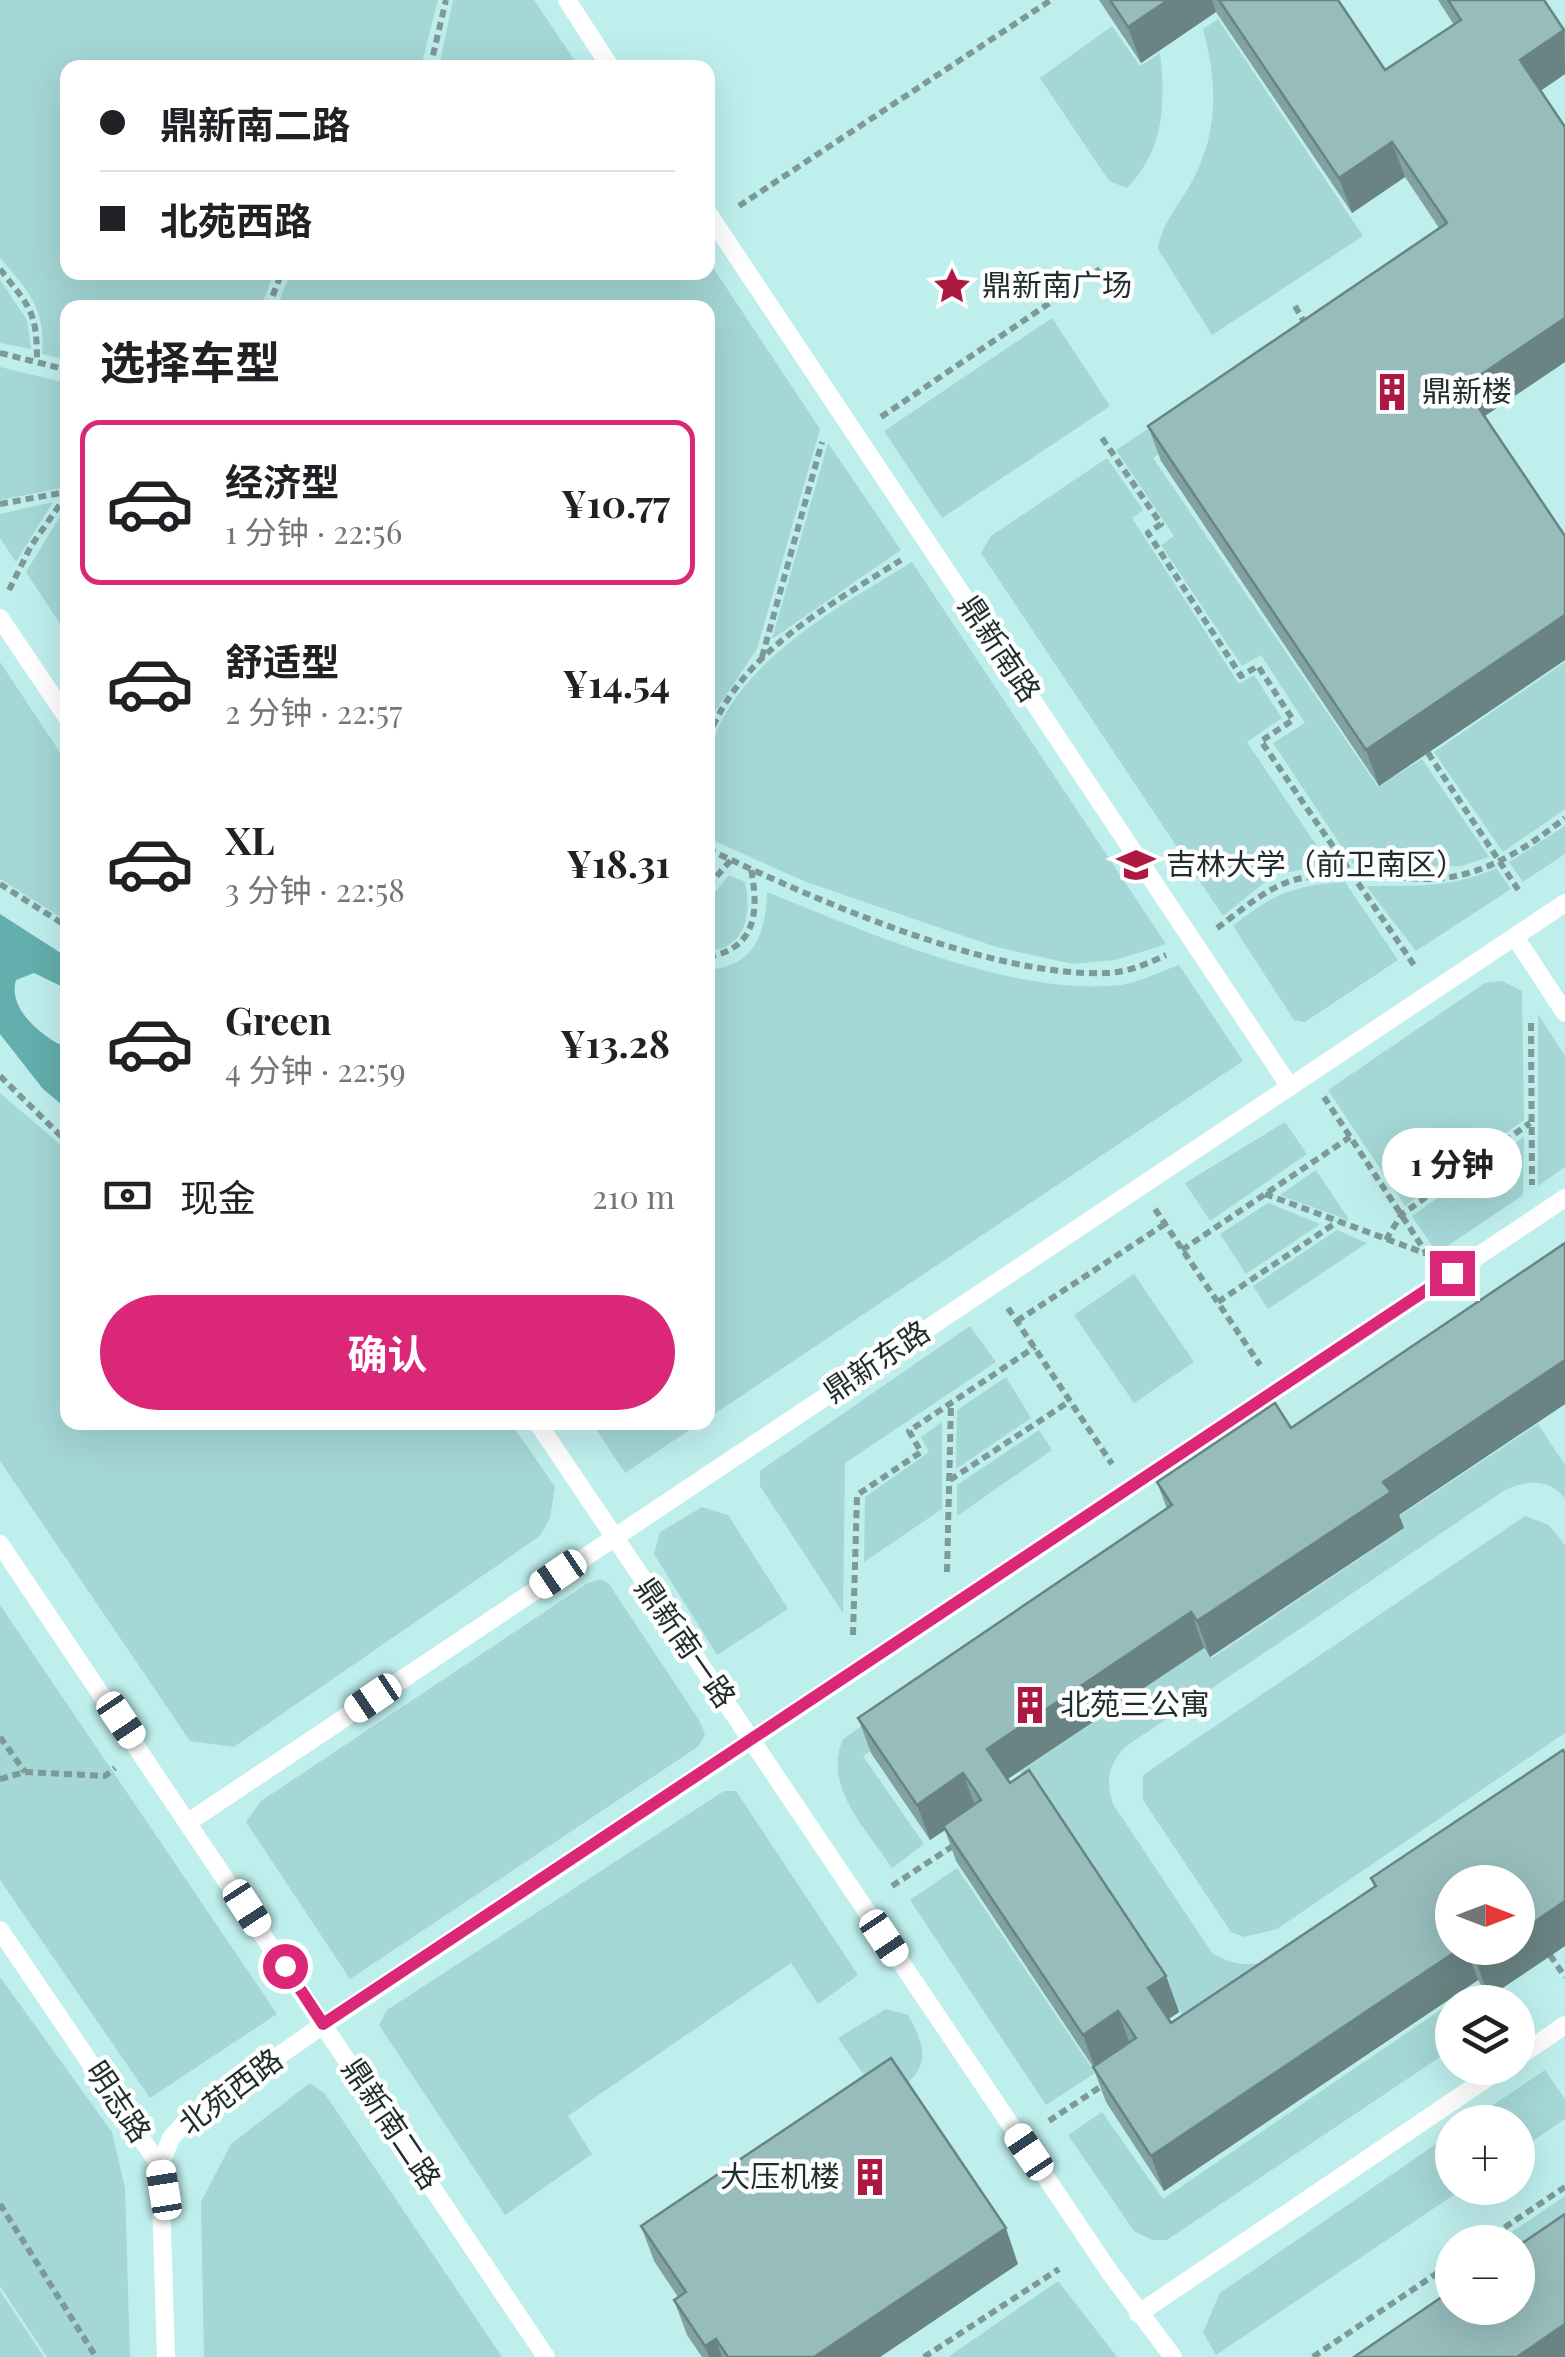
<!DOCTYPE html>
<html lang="zh">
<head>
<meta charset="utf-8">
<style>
  body { margin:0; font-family:"Playfair Display","Noto Sans SC",serif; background:#f2f2f2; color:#202124; height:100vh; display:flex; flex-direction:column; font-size:38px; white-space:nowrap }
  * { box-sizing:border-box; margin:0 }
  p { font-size:32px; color:#757577 }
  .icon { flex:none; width:55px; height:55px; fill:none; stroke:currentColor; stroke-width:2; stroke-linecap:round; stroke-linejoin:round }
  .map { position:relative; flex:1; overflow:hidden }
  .drawer { position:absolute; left:60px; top:300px; width:655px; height:1130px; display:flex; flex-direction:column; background:#fff; border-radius:20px; box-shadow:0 10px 40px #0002 }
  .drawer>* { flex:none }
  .top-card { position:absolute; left:60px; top:60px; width:655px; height:220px; border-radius:20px; box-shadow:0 10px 40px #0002; display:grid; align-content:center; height:220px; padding:0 40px; background:#fff }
  .needle { width:65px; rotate:90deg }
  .fabs { position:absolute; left:1435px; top:1865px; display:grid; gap:20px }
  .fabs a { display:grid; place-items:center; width:100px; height:100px; border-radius:50%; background:#fff; box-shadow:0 10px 40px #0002; font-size:50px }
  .end { position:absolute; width:45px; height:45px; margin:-22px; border:12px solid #db2777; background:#fff; box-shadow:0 0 0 5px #fff }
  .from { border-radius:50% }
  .bubble { position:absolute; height:70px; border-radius:35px; background:#fff; box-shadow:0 10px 40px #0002; font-size:32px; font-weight:700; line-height:70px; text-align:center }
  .car { position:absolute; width:30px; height:60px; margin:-30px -15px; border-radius:12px; box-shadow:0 0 8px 2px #0007; background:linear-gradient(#fff 24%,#345 0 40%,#fff 0 76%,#345 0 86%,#fff 0) }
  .top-card b { display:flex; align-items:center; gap:35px; height:95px; font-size:38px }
  .top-card b+b { border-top:2px solid #e0e0e0 }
  .top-card i { width:25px; height:25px; background:#202124 }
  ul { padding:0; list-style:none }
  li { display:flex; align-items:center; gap:30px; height:165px; margin:0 20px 15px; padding:0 20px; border:5px solid transparent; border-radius:20px }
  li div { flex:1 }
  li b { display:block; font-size:38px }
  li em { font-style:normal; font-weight:700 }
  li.selected { border-color:#db2777 }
  li>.icon { width:90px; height:90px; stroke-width:1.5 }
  h2 { padding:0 40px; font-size:45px; line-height:120px }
  .pay { display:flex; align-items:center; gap:25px; height:110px; padding:0 40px; font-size:38px }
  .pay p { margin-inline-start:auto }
  .action { display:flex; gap:20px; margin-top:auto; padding:20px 40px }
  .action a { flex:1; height:115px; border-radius:60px; background:#db2777; color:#fff; font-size:40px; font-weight:700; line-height:115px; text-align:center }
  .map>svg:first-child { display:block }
</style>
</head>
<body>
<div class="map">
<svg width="1565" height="2357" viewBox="0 0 1565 2357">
  <rect width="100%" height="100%" fill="#d2faf8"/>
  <path fill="#bfefed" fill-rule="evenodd" d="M0,0H1565V2357H0ZM68,68H708V272H68ZM68,308H708V1422H68ZM1452,1882H1518V1948H1452ZM1452,2002H1518V2068H1452ZM1452,2122H1518V2188H1452ZM1452,2242H1518V2308H1452Z"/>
  <g fill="#a4d7d6">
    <path d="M0,0H438L421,67L68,68V272L274,273L261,307L68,308L67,360L42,354C46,309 28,290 0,258Z"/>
    <polygon points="453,0 534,0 579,67 439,67"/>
    <path d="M1218,19L1363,236L1212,335L1158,249C1161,226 1177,207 1189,187C1219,135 1218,85 1203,29Z"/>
    <path d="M1112,26L1140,66L1160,53C1166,103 1164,151 1127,188L1109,181L1040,78Z"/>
    <polygon points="708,260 820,429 757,649 708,722 708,308 277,307 290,273 708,272"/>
    <polygon points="0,280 27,320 31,349 0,343"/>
    <polygon points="1052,318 1110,406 942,518 884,431"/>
    <polygon points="0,367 67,383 67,487 0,500"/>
    <polygon points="1222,380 1237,403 1153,458 1378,787 1422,759 1489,857 1462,866 1356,868 1273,743 1305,723 1261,655 1242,666 1161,545 1174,536 1116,450"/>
    <polygon points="828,443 901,550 772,639"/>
    <polygon points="1107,458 1143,510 1132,518 1239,684 1254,675 1282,718 1247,742 1329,864 1274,875 1223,916 981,553 991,536"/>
    <polygon points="53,502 16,562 0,538 0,514"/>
    <polygon points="67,505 67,634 26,572"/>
    <path d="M912,562L1166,944L1116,960L1073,964L996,947L806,882L708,838C707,812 702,778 709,753C735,661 836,609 912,562Z"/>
    <polygon points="0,662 67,763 67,921 0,879"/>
    <polygon points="1565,662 1565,809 1503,852 1434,752"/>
    <polygon points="1565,826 1565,854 1523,882 1509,862"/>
    <path d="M1496,868L1511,889L1416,951L1366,886C1412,886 1454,888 1496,868Z"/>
    <path d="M729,875L745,882C752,912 746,949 708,951V901Z"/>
    <path d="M1345,882L1398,960L1305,1022L1294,1020L1233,926C1273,894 1294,885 1345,882Z"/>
    <path d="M767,892C866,932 1014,997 1121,985C1140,982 1161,971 1179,965L1243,1061L708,1418V970C754,967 766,933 767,892Z"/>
    <polygon points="1502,981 1522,991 1524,1120 1405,1206 1328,1090 1485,983"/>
    <polygon points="1538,1014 1565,1056 1565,1167 1538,1186"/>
    <polygon points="0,1093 67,1150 68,1422 511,1423 555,1487 550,1518 540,1536 234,1747 190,1741 0,1461"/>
    <polygon points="1285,1122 1307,1154 1210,1221 1185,1183"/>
    <polygon points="1524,1137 1523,1195 1437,1253 1412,1216"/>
    <polygon points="1316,1170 1350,1221 1280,1195"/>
    <polygon points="1268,1203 1320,1224 1246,1274 1220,1234"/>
    <polygon points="1337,1230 1367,1243 1268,1309 1253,1286"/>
    <polygon points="1134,1274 1194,1362 1134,1403 1074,1315"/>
    <polygon points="970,1326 996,1362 845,1463 843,1613 760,1486 760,1471"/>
    <polygon points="1006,1377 1031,1418 956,1469 957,1410"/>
    <polygon points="942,1422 942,1509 864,1562 865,1497 929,1452 921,1437"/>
    <polygon points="592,1423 700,1423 625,1473"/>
    <path d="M1538,1424L1565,1465V1498C1548,1478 1528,1480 1505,1490L1125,1747C1107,1767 1106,1779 1113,1804L1212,1953C1233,1965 1246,1967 1269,1961L1202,2044L1020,1772L1203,1649L1212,1658L1404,1529L1398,1517Z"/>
    <polygon points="1039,1430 1052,1450 957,1516 957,1485"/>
    <polygon points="702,1507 728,1515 788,1609 717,1655 654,1554 660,1532"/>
    <polygon points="1525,1516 1549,1525 1565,1545 1565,1733 1277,1929 1244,1937 1231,1932 1143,1800 1143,1775"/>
    <path d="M1164,1517L1179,1540L863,1756L924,1844L892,1868C867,1829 822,1787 843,1739Z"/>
    <polygon points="601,1579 609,1584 699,1720 705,1734 699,1746 350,1979 246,1822 261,1801 588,1583"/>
    <polygon points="0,1605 277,2014 150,2098 0,1880"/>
    <polygon points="724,1791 736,1791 858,1975 818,2004 791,1963 568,2116 592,2154 505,2215 379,2025 387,2010"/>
    <polygon points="957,1868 1095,2073 1046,2105 910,1900"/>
    <polygon points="0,1977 112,2132 125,2188 130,2357 47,2357 0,2286"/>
    <polygon points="1477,1985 1488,2002 1452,2002 1452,2049 1167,2240 1152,2240 1134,2231 1068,2135 1102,2112 1163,2199"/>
    <path d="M886,2009L908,2015C935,2061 922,2075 883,2102L838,2038Z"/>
    <polygon points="1545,2070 1565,2099 1565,2119 1518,2151 1518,2122 1468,2122"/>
    <polygon points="310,2083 325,2094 502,2357 204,2357 201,2202 231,2144"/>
    <polygon points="1452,2133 1452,2188 1464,2188 1216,2355 1203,2332 1220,2293"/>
    <polygon points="1565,2196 1565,2253 1518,2285 1518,2242 1497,2242"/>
    <polygon points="1058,2281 1117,2357 948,2357"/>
    <polygon points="0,2291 44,2357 0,2357"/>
  </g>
  <path fill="#62afad" d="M0,914L67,957V989L34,973L16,980C7,1010 44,1038 67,1048V1109L43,1089L0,1034Z"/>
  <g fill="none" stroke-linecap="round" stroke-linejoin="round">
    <g stroke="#7d9998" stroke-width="6" stroke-dasharray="8 5" stroke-linecap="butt">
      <polyline points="430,68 446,0"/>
      <polyline points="739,206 1051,0"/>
      <path d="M0,269C30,308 37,310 37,362"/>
      <polyline points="1295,306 1307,327"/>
      <polyline points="268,308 282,272"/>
      <polyline points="0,353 68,370"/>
      <polyline points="881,417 1100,269"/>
      <polyline points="1102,438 1161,524 1148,533 1241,676 1258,666 1293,720 1261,741 1414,965"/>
      <polyline points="0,504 66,492"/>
      <polyline points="9,590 31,546 68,493"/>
      <polyline points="762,657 822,442"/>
      <path d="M708,738C741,652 827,607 901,560"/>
      <polyline points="1428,753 1521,894"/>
      <path d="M708,849C813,899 992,978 1108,973C1128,972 1149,963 1166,955"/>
      <polyline points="0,884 68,927"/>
      <polyline points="708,886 731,860"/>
      <path d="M1217,928C1244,909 1269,884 1303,878C1343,871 1386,878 1426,879C1478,880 1526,849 1565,818"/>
      <path d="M708,957C757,948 759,911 751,869"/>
      <polyline points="1531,1023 1532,1185"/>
      <polyline points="0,1076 68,1143"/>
      <polyline points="1324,1097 1427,1254"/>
      <polyline points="1265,1194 1427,1254"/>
      <polyline points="1155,1209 1260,1365"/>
      <polyline points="1386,1240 1401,1215 1530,1123"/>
      <polyline points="1182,1250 1350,1137"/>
      <polyline points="1218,1302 1337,1222"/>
      <polyline points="1008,1308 1112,1464"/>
      <polyline points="1017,1321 1165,1224"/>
      <polyline points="950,1480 1070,1401"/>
      <polyline points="947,1572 951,1404"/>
      <polyline points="853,1635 857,1495 921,1452 909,1431 1035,1347"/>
      <polyline points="0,1737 25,1772"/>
      <polyline points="0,1779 25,1772 105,1776 115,1768"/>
      <polyline points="892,1886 956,1844"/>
      <polyline points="1550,1955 1565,1977"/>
      <polyline points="1049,2121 1106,2083"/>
      <polyline points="0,2204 96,2357"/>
      <polyline points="1483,2242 1565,2187"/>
      <polyline points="924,2357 1059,2269"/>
      <polyline points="1313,2357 1452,2263"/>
    </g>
    <g stroke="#fff" stroke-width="18">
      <polyline points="567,0 611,68"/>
      <polyline points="708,213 1290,1087"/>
      <polyline points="0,618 68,719"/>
      <polyline points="1515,937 1565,1013"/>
      <polyline points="537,1422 1111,2274 1173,2357"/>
      <polyline points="0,1544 546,2357"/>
      <polyline points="190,1821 1565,903"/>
      <polyline points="0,1930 160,2166 166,2357"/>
      <polyline points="1518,2057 1565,2025"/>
      <polyline points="160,2166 171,2138 189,2118 323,2025 1565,1198"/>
      <polyline points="1138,2314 1502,2068"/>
    </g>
  </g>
  <g fill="#81a2a1">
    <polygon points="1099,0 1338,0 1385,70 1454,25 1438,0 1544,0 1565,31 1565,74 1540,91 1565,127 1565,362 1485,416 1565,536 1565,660 1379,786 1161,461 1148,426 1439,228 1405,177 1352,213 1216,12 1141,63"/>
    <polygon points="1565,1243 1565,1404 1399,1515 1404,1528 1210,1657 1204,1648 1008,1779 1166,1976 1179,2012 1169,2019 1171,2023 1374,1887 1371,1878 1565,1753 1565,1946 1489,1997 1478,1980 1164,2191 1106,2102 1093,2067 956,1861 945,1830 930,1840 871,1753 858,1718 1167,1509 1157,1482 1291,1428"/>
    <polygon points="641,2226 1018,2264 880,2357 702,2357 687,2335 674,2300 678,2297 654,2261"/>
  </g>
  <g fill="#698483">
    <polygon points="1168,0 1212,0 1216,12 1141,63 1128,27"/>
    <polygon points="1564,30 1565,74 1533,96 1520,60"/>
    <polygon points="1392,142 1405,177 1352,213 1339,178"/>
    <polygon points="1565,318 1565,362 1477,421 1464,386"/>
    <polygon points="1565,615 1565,660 1379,786 1366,750"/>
    <polygon points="1565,1360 1565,1404 1399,1515 1404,1528 1210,1657 1197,1621 1383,1482"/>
    <polygon points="1191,1612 1204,1648 1000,1784 987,1749"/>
    <polygon points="963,1773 976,1809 943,1826 945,1830 930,1840 917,1805"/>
    <polygon points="1565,1901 1565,1946 1489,1997 1476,1961 1496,1948 1518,1948 1518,1933"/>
    <polygon points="1461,1948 1466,1948 1478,1980 1164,2191 1151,2156"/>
    <polygon points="1166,1976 1179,2012 1161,2024 1148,1988"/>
    <polygon points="1118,2011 1131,2047 1096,2071 1083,2035"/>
    <polygon points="1006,2228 1018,2264 880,2357 814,2357"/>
    <polygon points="1565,2324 1565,2357 1517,2357"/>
    <polygon points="716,2339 722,2357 709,2357 705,2346"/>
  </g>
  <g fill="#96bcbb" stroke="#698483" stroke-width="2.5">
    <polygon points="1110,0 1168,0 1128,27"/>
    <polygon points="1219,0 1338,0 1385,70 1461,20 1448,0 1544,0 1564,30 1520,60 1565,127 1565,318 1464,386 1565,536 1565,615 1366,750 1148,426 1447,223 1392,142 1339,178"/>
    <polygon points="1565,1243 1565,1360 1383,1482 1391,1492 1197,1621 1191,1612 987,1749 1010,1783 1029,1770 1166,1976 1148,1988 1171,2023 1376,1886 1371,1878 1563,1750 1565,1753 1565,1901 1518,1933 1518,1882 1452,1882 1452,1948 1461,1948 1151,2156 1093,2067 1136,2038 1118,2011 1083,2035 943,1826 981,1800 974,1789 963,1773 917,1805 858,1718 1172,1505 1157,1482 1275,1403 1291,1428"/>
    <polygon points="1467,1948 1496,1948 1476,1961"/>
    <polygon points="891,2058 1006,2228 814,2357 728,2357 716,2339 705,2346 674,2300 686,2292 641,2226"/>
    <polygon points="1565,2214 1565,2324 1517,2357 1354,2357 1452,2290 1452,2308 1518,2308 1518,2246"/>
  </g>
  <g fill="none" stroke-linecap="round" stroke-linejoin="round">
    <polyline stroke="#db2777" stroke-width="12" points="285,1966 323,2024 1452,1273"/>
  </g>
  <defs>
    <g id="sight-bare" transform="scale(3)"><path d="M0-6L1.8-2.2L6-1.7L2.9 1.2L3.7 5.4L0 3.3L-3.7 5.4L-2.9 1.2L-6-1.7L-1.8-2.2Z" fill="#ad1941" stroke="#fefefe" stroke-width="2.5" paint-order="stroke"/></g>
    <g id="building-bare" transform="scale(3)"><path d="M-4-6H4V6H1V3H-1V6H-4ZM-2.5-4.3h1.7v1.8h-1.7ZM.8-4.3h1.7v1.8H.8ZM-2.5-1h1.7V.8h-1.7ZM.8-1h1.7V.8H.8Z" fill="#ad1941" stroke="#fefefe" stroke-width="2.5" paint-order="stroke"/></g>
    <g id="university-bare" transform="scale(3)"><path d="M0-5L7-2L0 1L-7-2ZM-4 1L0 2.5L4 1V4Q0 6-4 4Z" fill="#ad1941" stroke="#fefefe" stroke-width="2.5" paint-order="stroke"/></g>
  </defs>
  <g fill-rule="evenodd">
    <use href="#sight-bare" x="952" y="286"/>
    <use href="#building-bare" x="1392" y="392"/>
    <use href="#university-bare" x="1136" y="865"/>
    <use href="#building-bare" x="1030" y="1705"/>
    <use href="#building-bare" x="870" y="2177"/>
  </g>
  <g text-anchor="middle" stroke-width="9" stroke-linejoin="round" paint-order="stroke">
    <g font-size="30" fill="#1f2e2d" stroke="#fefefe" text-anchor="start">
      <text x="982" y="296">鼎新南广场</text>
      <text x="1422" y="402">鼎新楼</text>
      <text x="1166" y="875">吉林大学（前卫南区）</text>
      <text x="1060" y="1715">北苑三公寓</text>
      <text x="840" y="2187" text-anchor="end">大压机楼</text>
    </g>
    <g font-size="30" fill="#1f2e2d" stroke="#fefefe">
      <text transform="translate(999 649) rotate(56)" y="10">鼎新南路</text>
      <text transform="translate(877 1362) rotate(-34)" y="10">鼎新东路</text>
      <text transform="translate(685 1643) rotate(55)" y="10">鼎新南一路</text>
      <text transform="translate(231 2092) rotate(-37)" y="10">北苑西路</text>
      <text transform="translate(118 2102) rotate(56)" y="10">明志路</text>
      <text transform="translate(391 2124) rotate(56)" y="10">鼎新南二路</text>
    </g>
  </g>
</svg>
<div class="fabs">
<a><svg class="needle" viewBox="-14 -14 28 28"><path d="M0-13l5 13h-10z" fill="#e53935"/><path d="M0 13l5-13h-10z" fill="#757577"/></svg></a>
<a><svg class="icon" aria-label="layers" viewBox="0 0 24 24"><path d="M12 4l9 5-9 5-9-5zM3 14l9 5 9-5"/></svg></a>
<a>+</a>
<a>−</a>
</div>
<i class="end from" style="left:285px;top:1966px"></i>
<i class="end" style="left:1452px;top:1273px"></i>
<div class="bubble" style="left:1382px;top:1128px;width:140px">1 分钟</div>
<i class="car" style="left:558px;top:1574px;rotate:236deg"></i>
<i class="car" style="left:373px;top:1698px;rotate:236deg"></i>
<i class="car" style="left:121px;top:1720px;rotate:146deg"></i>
<i class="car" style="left:247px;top:1908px;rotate:147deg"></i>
<i class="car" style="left:884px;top:1938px;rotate:146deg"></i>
<i class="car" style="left:1029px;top:2152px;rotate:326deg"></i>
<i class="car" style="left:164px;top:2190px;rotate:351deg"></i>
<div class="top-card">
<b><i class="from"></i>鼎新南二路</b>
<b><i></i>北苑西路</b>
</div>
<section class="drawer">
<h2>选择车型</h2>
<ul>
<li class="selected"><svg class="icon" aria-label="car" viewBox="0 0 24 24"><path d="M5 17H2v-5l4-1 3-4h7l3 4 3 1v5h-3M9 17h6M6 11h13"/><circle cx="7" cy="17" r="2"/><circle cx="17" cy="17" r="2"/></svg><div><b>经济型</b><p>1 分钟 · 22:56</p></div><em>¥10.77</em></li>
<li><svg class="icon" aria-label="car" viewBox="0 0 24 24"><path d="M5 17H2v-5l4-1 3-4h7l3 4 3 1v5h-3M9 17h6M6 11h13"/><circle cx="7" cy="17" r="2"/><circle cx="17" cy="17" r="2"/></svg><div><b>舒适型</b><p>2 分钟 · 22:57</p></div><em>¥14.54</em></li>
<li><svg class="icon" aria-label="car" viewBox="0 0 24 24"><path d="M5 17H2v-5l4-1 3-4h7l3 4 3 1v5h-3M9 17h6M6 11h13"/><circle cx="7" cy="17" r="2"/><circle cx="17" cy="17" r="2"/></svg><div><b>XL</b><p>3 分钟 · 22:58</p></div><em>¥18.31</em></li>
<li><svg class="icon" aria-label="car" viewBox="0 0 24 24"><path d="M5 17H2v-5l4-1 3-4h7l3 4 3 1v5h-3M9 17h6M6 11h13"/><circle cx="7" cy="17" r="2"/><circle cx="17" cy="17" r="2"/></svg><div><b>Green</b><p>4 分钟 · 22:59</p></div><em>¥13.28</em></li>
</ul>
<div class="pay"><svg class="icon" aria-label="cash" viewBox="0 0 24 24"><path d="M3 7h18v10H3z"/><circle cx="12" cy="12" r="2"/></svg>现金<p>210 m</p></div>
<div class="action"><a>确认</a></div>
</section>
</div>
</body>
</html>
